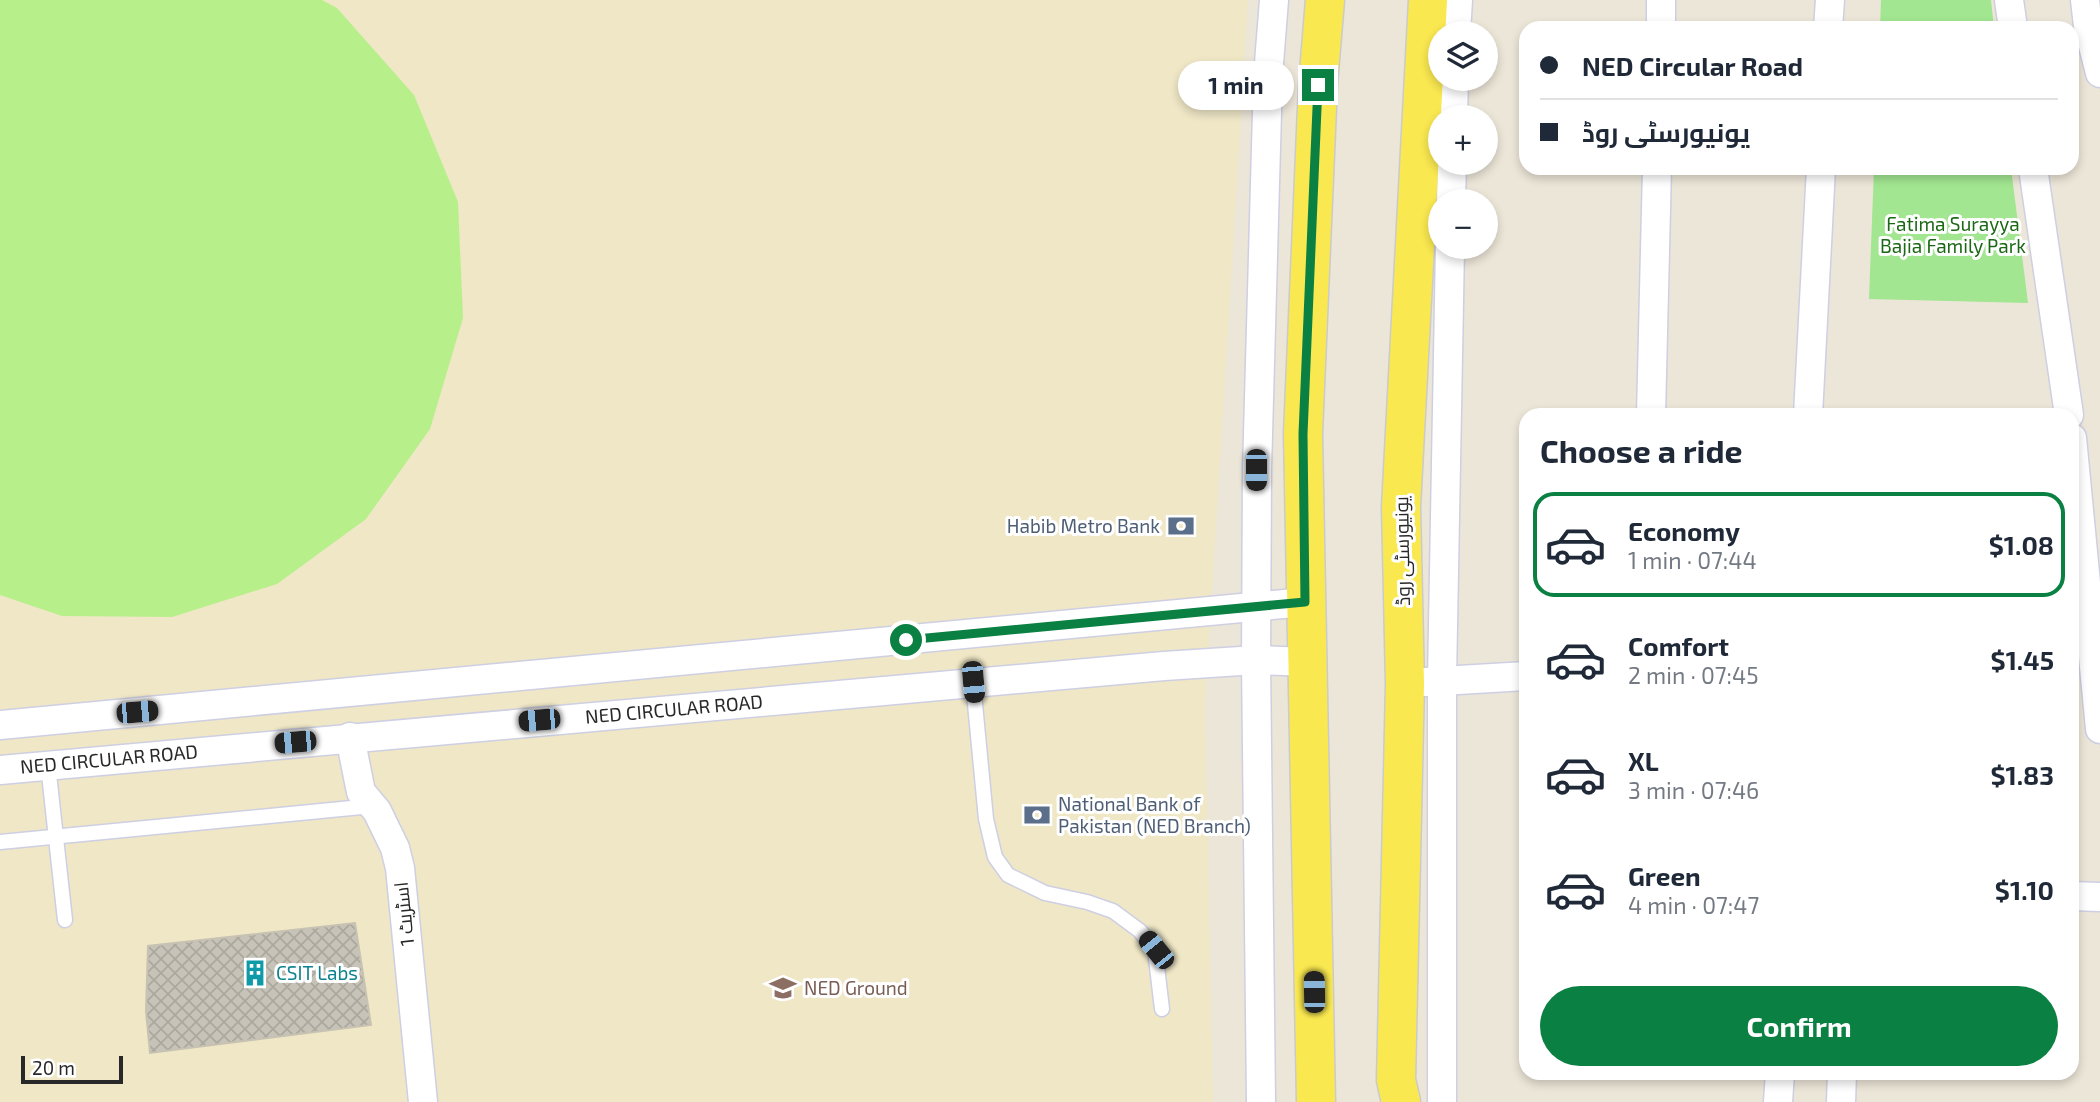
<!DOCTYPE html>
<html lang="en">
<head>
<meta charset="utf-8">
<style>
  body { margin:0; font-family:"Exo 2",Cairo,sans-serif; background:#f2f2f3; color:#1f2937; height:100vh; display:flex; flex-direction:column; font-size:26px; white-space:nowrap }
  * { box-sizing:border-box; margin:0 }
  p { font-size:23px; color:#747a83 }
  .icon { flex:none; width:38px; height:38px; fill:none; stroke:currentColor; stroke-width:2; stroke-linecap:round; stroke-linejoin:round }
  .map { position:relative; flex:1; overflow:hidden }
  .sheet { position:absolute; left:1519px; top:408px; width:560px; height:672px; display:flex; flex-direction:column; background:#fff; border-radius:21px; box-shadow:0 4px 10px #0003 }
  .sheet>* { flex:none }
  .hud { position:absolute; left:1519px; top:21px; width:560px; height:154px; border-radius:21px; box-shadow:0 4px 10px #0003; display:grid; align-content:center; height:154px; padding:0 21px; background:#fff }
  .fabs { position:absolute; left:1428px; top:21px; display:grid; gap:14px }
  .fabs a { display:grid; place-items:center; width:70px; height:70px; border-radius:50%; background:#fff; box-shadow:0 4px 10px #0003; font-size:35px }
  .scale { position:absolute; left:21px; bottom:18px; width:102px; box-sizing:border-box; padding-left:7px; border:4px solid #282828; border-top:0; font-size:19px; line-height:24px; white-space:nowrap; color:#282828; -webkit-text-stroke:5px #fff; paint-order:stroke }
  .end { position:absolute; width:32px; height:32px; margin:-16px; border:9px solid #0b8043; background:#fff; box-shadow:0 0 0 4px #fff }
  .from { border-radius:50% }
  .bubble { position:absolute; height:49px; border-radius:24px; background:#fff; box-shadow:0 4px 10px #0003; font-size:23px; font-weight:700; line-height:49px; text-align:center }
  .car { position:absolute; width:21px; height:42px; margin:-21px -10px; border-radius:9px; box-shadow:0 0 5px 2px #0007; background:linear-gradient(#222 24%,#8ab4d8 0 40%,#222 0 76%,#8ab4d8 0 86%,#222 0) }
  .hud b { display:flex; align-items:center; gap:24px; height:66px; font-size:26px }
  .hud b+b { border-top:2px solid #e0e1e3 }
  .hud i { width:18px; height:18px; background:#1f2937 }
  ul { padding:0; list-style:none }
  li { display:flex; align-items:center; gap:21px; height:105px; margin:0 14px 10px; padding:0 7px; border:4px solid transparent; border-radius:21px }
  li div { flex:1 }
  li b { display:block; font-size:26px }
  li em { font-style:normal; font-weight:700 }
  li.active { border-color:#0b8043 }
  li>.icon { width:63px; height:63px; stroke-width:1.5 }
  h2 { padding:0 21px; font-size:32px; line-height:84px }
  .primary-button { display:flex; gap:14px; margin-top:auto; padding:14px 21px }
  .primary-button a { flex:1; height:80px; border-radius:42px; background:#0b8043; color:#fff; font-size:28px; font-weight:700; line-height:80px; text-align:center }
  .map>svg:first-child { display:block }
</style>
</head>
<body>
<div class="map">
<svg width="2100" height="1102" viewBox="0 0 2100 1102">
  <defs>
    <pattern id="building-cross-hatch" width="8" height="8" patternUnits="userSpaceOnUse" patternTransform="scale(1.75)"><rect width="8" height="8" fill="#c7c3b8"/><path d="M0 0l8 8M0 8l8-8" fill="none" stroke="#aba89e"/></pattern>
  </defs>
  <rect width="100%" height="100%" fill="#ece6d8"/>
  <polygon fill="#efe7c6" points="0,0 1248,0 1205,706 1213,1102 0,1102"/>
  <g fill="#a2e691">
    <polygon points="1881,0 1991,0 1994,28 1880,28"/>
    <polygon points="1874,168 2011,168 2028,303 1869,299"/>
  </g>
  <polygon fill="#b7ef8b" points="0,0 322,0 337,8 414,95 458,202 463,318 430,429 366,519 277,584 172,617 62,616 0,595"/>
  <polygon fill="url(#building-cross-hatch)" stroke="#c7c2b2" stroke-width="2" points="355,923 371,1025 150,1053 146,1011 148,946"/>
  <g fill="none" stroke-linecap="round" stroke-linejoin="round">
    <g stroke="#cecfe2" stroke-width="17">
      <g id="lane">
        <polyline points="973,683 986,819 995,857 1008,875 1045,893 1087,902 1113,911 1140,931 1155,950 1162,1009"/>
        <polyline points="48,765 65,920"/>
        <polyline points="0,842 372,806"/>
      </g>
    </g>
    <g stroke="#cecfe2" stroke-width="31">
      <g id="street">
        <polyline points="2009,0 2013,28"/>
        <polyline points="2085,0 2088,26 2100,73"/>
        <polyline points="1661,28 1661,0"/>
        <polyline points="1828,28 1830,0"/>
        <polyline points="1456,33 1458,0"/>
        <polyline points="1453,117 1454,79"/>
        <polyline points="2033,168 2069,415"/>
        <polyline points="1451,201 1452,163"/>
        <polyline points="1651,415 1657,168"/>
        <polyline points="1808,415 1821,168"/>
        <polyline points="2072,438 2100,729"/>
        <polyline points="1425,682 1526,676"/>
        <polyline points="0,725 1305,602"/>
        <polyline points="350,737 361,792 377,811 395,848 400,868 423,1102"/>
        <polyline points="0,770 1164,666 1256,660 1307,662"/>
        <polyline points="2072,896 2100,897"/>
        <polyline points="1261,1102 1256,660 1257,470 1268,76 1274,0"/>
        <polyline points="1442,1102 1442,680 1450,247"/>
        <polyline points="1778,1102 1780,1073"/>
        <polyline points="1841,1102 1842,1073"/>
      </g>
    </g>
    <g stroke="#cbcbcb" stroke-width="41">
      <g id="primary">
        <polyline points="1316,1102 1303,434 1318,84 1325,0"/>
        <polyline points="1401,1102 1396,1080 1405,684 1401,507 1428,0"/>
      </g>
    </g>
    <use href="#lane" stroke="#fff" stroke-width="14"/>
    <use href="#street" stroke="#fff" stroke-width="28"/>
    <use href="#primary" stroke="#f9e850" stroke-width="38"/>
  </g>
  <g fill="none" stroke-linecap="round" stroke-linejoin="round">
    <polyline stroke="#0b8043" stroke-width="9" points="906,640 1305,602 1303,434 1318,85"/>
  </g>
  <defs>
    <g id="bank-bare" transform="scale(2.1)"><path d="M-6-4H6V4H-6ZM0-2.3a2.3 2.3 0 1 0 0 4.6a2.3 2.3 0 1 0 0-4.6Z" fill="#5c6f8a" stroke="#fff" stroke-width="2.5" paint-order="stroke"/></g>
    <g id="building-bare" transform="scale(2.1)"><path d="M-4-6H4V6H1V3H-1V6H-4ZM-2.5-4.3h1.7v1.8h-1.7ZM.8-4.3h1.7v1.8H.8ZM-2.5-1h1.7V.8h-1.7ZM.8-1h1.7V.8H.8Z" fill="#0f9aa8" stroke="#fff" stroke-width="2.5" paint-order="stroke"/></g>
    <g id="university-bare" transform="scale(2.1)"><path d="M0-5L7-2L0 1L-7-2ZM-4 1L0 2.5L4 1V4Q0 6-4 4Z" fill="#8d6e63" stroke="#fff" stroke-width="2.5" paint-order="stroke"/></g>
  </defs>
  <g fill-rule="evenodd">
    <use href="#bank-bare" x="1181" y="526"/>
    <use href="#bank-bare" x="1037" y="815"/>
    <use href="#building-bare" x="255" y="973"/>
    <use href="#university-bare" x="783" y="988"/>
  </g>
  <g text-anchor="middle" stroke-width="6" stroke-linejoin="round" paint-order="stroke">
    <g font-size="19" fill="#1b6815" stroke="#fff">
      <text x="1953" y="231">Fatima Surayya<tspan x="1953" dy="22">Bajia Family Park</tspan></text>
    </g>
    <g font-size="19" fill="#4e5e75" stroke="#fff" text-anchor="end">
      <text x="1160" y="533">Habib Metro Bank</text>
      <text x="1058" y="811" text-anchor="start">National Bank of<tspan x="1058" dy="22">Pakistan (NED Branch)</tspan></text>
    </g>
    <g font-size="19" fill="#282828" stroke="#fff">
      <text transform="translate(1402 551) rotate(-91)" y="7">یونیورسٹی روڈ</text>
      <text transform="translate(674 709) rotate(-5)" y="7">NED CIRCULAR ROAD</text>
      <text transform="translate(109 759) rotate(-5)" y="7">NED CIRCULAR ROAD</text>
      <text transform="translate(404 914) rotate(-96)" y="7">اسٹریٹ 1</text>
    </g>
    <g font-size="19" fill="#0d838f" stroke="#fff" text-anchor="start">
      <text x="276" y="980">CSIT Labs</text>
    </g>
    <g font-size="19" fill="#785e54" stroke="#fff" text-anchor="start">
      <text x="804" y="995">NED Ground</text>
    </g>
  </g>
</svg>
<div class="fabs">
<a><svg class="icon" aria-label="layers" viewBox="0 0 24 24"><path d="M12 4l9 5-9 5-9-5zM3 14l9 5 9-5"/></svg></a>
<a>+</a>
<a>−</a>
</div>
<div class="scale">20 m</div>
<i class="end from" style="left:906px;top:640px"></i>
<i class="end" style="left:1318px;top:85px"></i>
<div class="bubble" style="left:1178px;top:61px;width:116px">1 min</div>
<i class="car" style="left:1256px;top:470px;rotate:180deg"></i>
<i class="car" style="left:973px;top:682px;rotate:175deg"></i>
<i class="car" style="left:137px;top:712px;rotate:85deg"></i>
<i class="car" style="left:539px;top:720px;rotate:265deg"></i>
<i class="car" style="left:295px;top:742px;rotate:265deg"></i>
<i class="car" style="left:1156px;top:950px;rotate:321deg"></i>
<i class="car" style="left:1314px;top:992px;rotate:359deg"></i>
<div class="hud">
<b><i class="from"></i>NED Circular Road</b>
<b><i></i>یونیورسٹی روڈ</b>
</div>
<section class="sheet">
<h2>Choose a ride</h2>
<ul>
<li class="active"><svg class="icon" aria-label="car" viewBox="0 0 24 24"><path d="M5 17H2v-5l4-1 3-4h7l3 4 3 1v5h-3M9 17h6M6 11h13"/><circle cx="7" cy="17" r="2"/><circle cx="17" cy="17" r="2"/></svg><div><b>Economy</b><p>1 min · 07:44</p></div><em>$1.08</em></li>
<li><svg class="icon" aria-label="car" viewBox="0 0 24 24"><path d="M5 17H2v-5l4-1 3-4h7l3 4 3 1v5h-3M9 17h6M6 11h13"/><circle cx="7" cy="17" r="2"/><circle cx="17" cy="17" r="2"/></svg><div><b>Comfort</b><p>2 min · 07:45</p></div><em>$1.45</em></li>
<li><svg class="icon" aria-label="car" viewBox="0 0 24 24"><path d="M5 17H2v-5l4-1 3-4h7l3 4 3 1v5h-3M9 17h6M6 11h13"/><circle cx="7" cy="17" r="2"/><circle cx="17" cy="17" r="2"/></svg><div><b>XL</b><p>3 min · 07:46</p></div><em>$1.83</em></li>
<li><svg class="icon" aria-label="car" viewBox="0 0 24 24"><path d="M5 17H2v-5l4-1 3-4h7l3 4 3 1v5h-3M9 17h6M6 11h13"/><circle cx="7" cy="17" r="2"/><circle cx="17" cy="17" r="2"/></svg><div><b>Green</b><p>4 min · 07:47</p></div><em>$1.10</em></li>
</ul>
<div class="primary-button"><a>Confirm</a></div>
</section>
</div>
</body>
</html>
